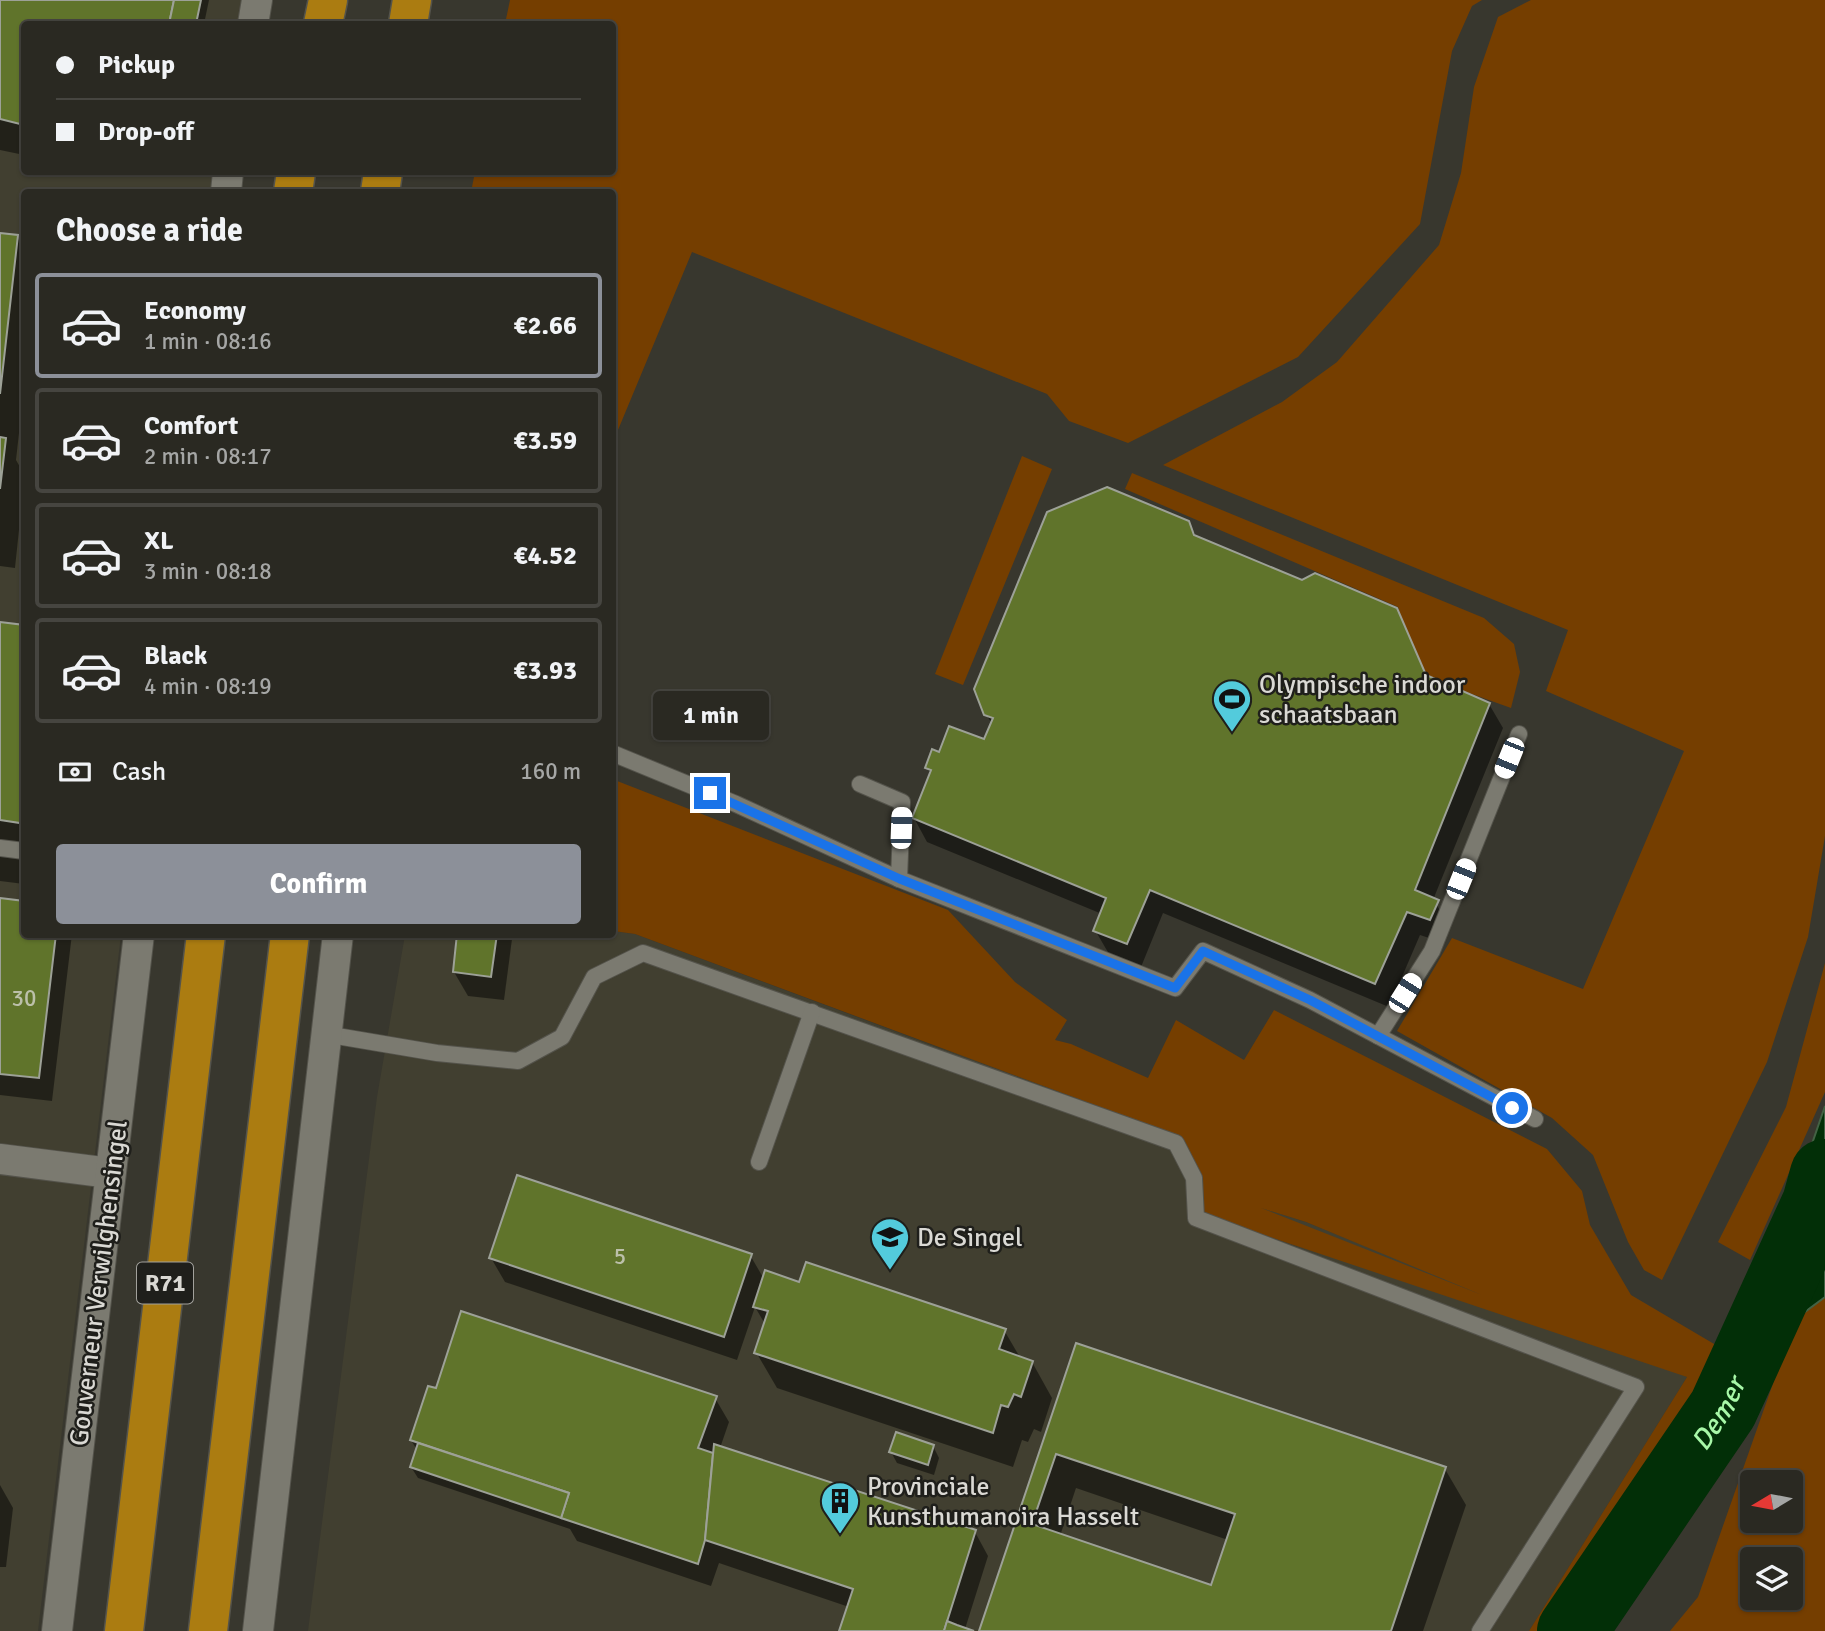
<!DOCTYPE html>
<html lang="en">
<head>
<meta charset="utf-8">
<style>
  body { margin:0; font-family:Signika,sans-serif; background:#32312a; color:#f1f3f6; height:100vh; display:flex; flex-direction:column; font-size:26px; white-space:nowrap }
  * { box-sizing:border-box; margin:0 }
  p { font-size:23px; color:#a5a6a5 }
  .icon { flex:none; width:38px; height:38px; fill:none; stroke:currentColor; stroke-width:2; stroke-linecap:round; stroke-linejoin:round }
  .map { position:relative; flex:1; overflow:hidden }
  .side { position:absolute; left:21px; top:189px; width:595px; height:749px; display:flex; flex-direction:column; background:#2a2922; border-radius:7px; box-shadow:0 2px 5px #0004,0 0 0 2px #464540 }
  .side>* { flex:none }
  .top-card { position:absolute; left:21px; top:21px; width:595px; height:154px; border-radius:7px; box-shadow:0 2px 5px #0004,0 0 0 2px #464540; display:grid; align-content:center; height:154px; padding:0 35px; background:#2a2922 }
  .needle { width:46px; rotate:260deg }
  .controls { position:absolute; left:1740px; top:1470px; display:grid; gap:14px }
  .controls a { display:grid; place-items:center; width:63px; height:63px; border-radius:7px; background:#2a2922; box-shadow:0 2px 5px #0004,0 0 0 2px #464540; font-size:35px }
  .end { position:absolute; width:32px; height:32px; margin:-16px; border:9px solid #1a73e8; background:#fff; box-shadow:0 0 0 4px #fff }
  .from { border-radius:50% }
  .bubble { position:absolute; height:49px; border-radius:7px; background:#2a2922; box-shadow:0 2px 5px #0004,0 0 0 2px #464540; font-size:23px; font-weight:700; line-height:49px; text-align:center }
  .car { position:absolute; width:21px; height:42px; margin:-21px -10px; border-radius:9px; box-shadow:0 0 5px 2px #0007; background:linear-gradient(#fff 24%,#345 0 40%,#fff 0 76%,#345 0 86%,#fff 0) }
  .top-card b { display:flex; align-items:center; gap:24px; height:66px; font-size:26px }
  .top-card b+b { border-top:2px solid #464540 }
  .top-card i { width:18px; height:18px; background:#f1f3f6 }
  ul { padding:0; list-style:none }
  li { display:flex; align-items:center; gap:21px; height:105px; margin:0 14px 10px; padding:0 21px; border:4px solid #464540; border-radius:7px }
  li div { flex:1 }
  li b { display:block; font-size:26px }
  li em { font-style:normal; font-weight:700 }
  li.active { border-color:#8c9099 }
  li>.icon { width:63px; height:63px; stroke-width:1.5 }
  h2 { padding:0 35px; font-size:32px; line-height:84px }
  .pay { display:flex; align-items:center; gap:18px; height:77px; padding:0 35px; font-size:26px }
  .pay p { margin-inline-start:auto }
  .action { display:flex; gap:14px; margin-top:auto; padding:14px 35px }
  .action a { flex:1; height:80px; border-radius:7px; background:#8c9099; color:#fff; font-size:28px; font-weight:700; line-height:80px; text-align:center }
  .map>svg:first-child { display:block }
</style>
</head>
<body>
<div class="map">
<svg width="1825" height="1631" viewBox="0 0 1825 1631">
  <rect width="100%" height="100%" fill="#38372e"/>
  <g fill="#413f30">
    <polygon points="0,0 247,0 243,24 24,24 24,172 219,172 216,192 24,192 24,934 121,935 38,1631 0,1631"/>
    <polygon points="613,931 635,934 940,1048 1216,1138 1246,1203 1306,1222 1687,1377 1529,1631 308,1631 377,1097 405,935 612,934"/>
  </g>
  <g fill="#753e00" fill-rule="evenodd">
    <polygon points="510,0 1482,0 1472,6 1452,51 1420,224 1298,357 1128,443 1069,421 1047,394 692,252 613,442 612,192 471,192 475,172 612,172 612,24 505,24"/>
    <polygon points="1531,0 1825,0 1825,836 1808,937 1767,1062 1662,1280 1644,1270 1628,1242 1593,1155 1552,1118 1397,1031 1452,938 1583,989 1684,751 1546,691 1568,630 1163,465 1282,402 1337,362 1439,245 1461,173 1474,87 1498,17"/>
    <polygon points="1022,456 1052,469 963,685 935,674"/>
    <polygon points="1132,473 1484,618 1514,644 1520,672 1511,708 1419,675 1398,607 1125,489"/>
    <path d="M612,779L948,910L1015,982L1067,1020L1055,1040L1071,1044L1148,1078L1176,1020L1244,1060L1274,1010L1547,1149L1582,1191L1590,1225L1631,1295L1726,1351L1629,1522L1552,1631H1529L1687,1377L1240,1227L1202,1211L1200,1175L1181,1137L635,934L613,931ZM1261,1208L1306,1222L1482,1295Z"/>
    <polygon points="1825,963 1825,1092 1750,1260 1718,1242 1786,1107"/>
    <path d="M1825,1223V1631H1670L1698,1597L1796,1318ZM1752,1482H1790V1521H1752ZM1752,1559H1790V1598H1752Z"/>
  </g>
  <polygon fill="#022f07" stroke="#436244" stroke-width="2" points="1825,1106 1825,1297 1782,1329 1773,1350 1743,1297 1804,1167"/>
  <polygon fill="#38372e" points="1741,1293 1761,1329 1775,1353 1770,1352 1758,1330 1740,1298"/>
  <g fill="#0007" fill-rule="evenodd">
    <polygon points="0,0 209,0 204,24 24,24 24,155 0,150"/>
    <polygon points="0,235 17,237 24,249 24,388 16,460 24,474 24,482 15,568 0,566"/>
    <polygon points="1188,522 1197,538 1302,582 1396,609 1429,679 1489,704 1503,728 1433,900 1451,926 1444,943 1420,935 1389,1007 1163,913 1141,967 1109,954 1095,930 1102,914 927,842 914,818 931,775 927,767 940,754 985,741 992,724 986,714"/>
    <polygon points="0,624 24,627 24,884 0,881"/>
    <polygon points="0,900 24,903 24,934 72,934 52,1101 0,1095"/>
    <polygon points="459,934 509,934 512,939 504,1000 468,996 454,972"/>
    <polygon points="750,1255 764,1279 800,1284 1004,1330 1021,1359 1032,1362 1052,1398 1041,1432 1034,1429 1028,1442 1022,1440 1013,1467 777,1388 756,1352 765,1324 755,1307 737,1360 505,1282 491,1258"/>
    <path d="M1077,1345L1445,1469L1466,1505L1423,1631H981ZM1076,1488L1228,1540L1212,1587L1060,1536Z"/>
    <polygon points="715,1398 729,1422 720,1448 975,1532 988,1556 965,1629 969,1631 841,1631 849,1607 719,1563 711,1586 577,1541 570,1529 418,1478 411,1467 417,1450 411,1440"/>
    <polygon points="933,1446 939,1458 934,1475 897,1463 891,1452"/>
    <polygon points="0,1485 13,1508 6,1567 0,1567"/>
  </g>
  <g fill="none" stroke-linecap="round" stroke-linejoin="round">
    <path stroke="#022f07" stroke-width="70" id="s1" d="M1572,1631L1723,1409L1817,1203L1825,1174"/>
  </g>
  <g fill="#60742b" stroke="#9da197" stroke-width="2" fill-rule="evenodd">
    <polygon points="0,0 174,0 169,24 24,24 24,125 0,119"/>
    <polygon points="174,0 201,0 196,24 169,24"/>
    <polygon points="0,233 18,235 0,394"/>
    <polygon points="0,437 6,438 0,489"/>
    <polygon points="1107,487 1189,521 1194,535 1302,580 1315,573 1397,608 1426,675 1490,703 1415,890 1439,900 1430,920 1407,912 1375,984 1150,890 1127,944 1093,931 1106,898 912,818 931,770 925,768 932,749 939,752 949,726 984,739 993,718 984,715 974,689 1047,512"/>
    <polygon points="0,622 24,625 24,783 20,823 0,820"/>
    <polygon points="0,898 24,901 24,934 56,934 39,1078 0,1074"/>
    <polygon points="457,934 497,934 491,977 453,972"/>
    <polygon points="517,1175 752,1254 724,1337 489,1258"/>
    <polygon points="806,1262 1006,1329 999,1349 1033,1361 1021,1397 1014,1394 1008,1407 1001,1405 993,1433 754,1353 768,1311 753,1307 765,1270 799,1282"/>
    <polygon points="461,1311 717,1396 698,1448 713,1453 705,1540 698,1564 561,1518 569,1493 410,1440 428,1386 436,1388"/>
    <path d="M1076,1343L1446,1467L1391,1631H979ZM1056,1454L1235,1514L1211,1585L1032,1524Z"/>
    <polygon points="896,1432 934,1445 928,1465 889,1452"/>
    <polygon points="418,1443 569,1493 561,1518 410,1467"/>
    <polygon points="714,1444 976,1530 944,1631 839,1631 853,1589 705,1540"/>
    <polygon points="947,1621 957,1625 974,1631 944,1631"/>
  </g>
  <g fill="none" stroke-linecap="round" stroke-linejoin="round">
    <g stroke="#54534b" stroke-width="18">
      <g id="lane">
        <polyline points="612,753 736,804 899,879"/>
        <polyline points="860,784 902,802 899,879 1175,988 1203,951 1310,1000 1535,1119"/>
        <polyline points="0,848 24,851"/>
        <polyline points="325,1034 437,1053 518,1061 562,1037 594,977 643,953 1176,1143 1194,1178 1196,1218 1636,1387 1480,1631"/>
        <polyline points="1378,1036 1432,951 1519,734"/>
        <polyline points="759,1162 812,1012"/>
      </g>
    </g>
    <g stroke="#54534b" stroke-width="32">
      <g id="street">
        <polyline points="253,24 257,0"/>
        <polyline points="226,192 228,172"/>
        <polyline points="0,1159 110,1173"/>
        <polyline points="57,1631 139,934"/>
        <polyline points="258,1631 338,934"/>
      </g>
    </g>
    <g stroke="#54534b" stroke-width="41">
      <g id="highway">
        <polyline points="323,24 328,0"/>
        <polyline points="408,24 412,0"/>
        <polyline points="293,192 296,172"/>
        <polyline points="380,192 383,172"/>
        <polyline points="124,1631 206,934"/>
        <polyline points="208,1631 290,934"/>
      </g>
    </g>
    <use href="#lane" stroke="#7b7a70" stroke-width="16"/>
    <use href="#street" stroke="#7b7a70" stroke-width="30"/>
    <use href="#highway" stroke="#ab7c11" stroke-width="38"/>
  </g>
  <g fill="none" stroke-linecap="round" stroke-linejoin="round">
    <polyline stroke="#1a73e8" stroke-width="9" points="710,793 900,879 1175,988 1203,951 1310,1000 1512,1108"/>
  </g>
  <defs>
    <g id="stadium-pin" transform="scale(2.0125)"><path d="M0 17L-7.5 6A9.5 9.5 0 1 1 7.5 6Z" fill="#53cbdc" stroke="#1f1f1b"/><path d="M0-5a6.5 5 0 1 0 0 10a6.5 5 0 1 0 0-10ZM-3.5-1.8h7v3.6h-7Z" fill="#111"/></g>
    <g id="school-pin" transform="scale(2.0125)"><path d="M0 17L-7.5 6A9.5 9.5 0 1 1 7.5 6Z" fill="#53cbdc" stroke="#1f1f1b"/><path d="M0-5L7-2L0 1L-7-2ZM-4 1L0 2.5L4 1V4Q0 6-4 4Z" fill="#111"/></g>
    <g id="building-pin" transform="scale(2.0125)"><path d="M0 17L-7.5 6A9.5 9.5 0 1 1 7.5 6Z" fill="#53cbdc" stroke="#1f1f1b"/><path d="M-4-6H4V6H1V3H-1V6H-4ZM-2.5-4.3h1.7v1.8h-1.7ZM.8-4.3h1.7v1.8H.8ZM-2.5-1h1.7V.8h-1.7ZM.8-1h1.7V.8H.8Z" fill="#111"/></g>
  </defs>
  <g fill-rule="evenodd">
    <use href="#stadium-pin" x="1232" y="699"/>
    <use href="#school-pin" x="890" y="1237"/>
    <use href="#building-pin" x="840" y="1501"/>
  </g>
  <g text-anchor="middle" stroke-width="5" stroke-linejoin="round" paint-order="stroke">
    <g font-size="23" fill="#bcc0aa">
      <text x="24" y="1006">30</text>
      <text x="620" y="1264">5</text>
    </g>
    <rect fill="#1f1f1b" stroke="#a2a19c" stroke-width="2" x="137" y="1262.5" width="56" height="41" rx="5"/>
    <g font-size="24" font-weight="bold" fill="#dad9d4">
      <text x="165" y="1291">R71</text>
    </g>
    <g font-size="26" fill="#dad9d4" stroke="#1f1f1b" text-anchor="start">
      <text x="1259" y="693">Olympische indoor<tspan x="1259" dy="30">schaatsbaan</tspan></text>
      <text x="917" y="1246">De Singel</text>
      <text x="867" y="1495">Provinciale<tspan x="867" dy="30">Kunsthumanoira Hasselt</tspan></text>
    </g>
    <g font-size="26" fill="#dad9d4" stroke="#1f1f1b">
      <text transform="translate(98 1283) rotate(-83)" y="9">Gouverneur Verwilghensingel</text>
    </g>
    <g font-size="28" font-style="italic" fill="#a8f8a8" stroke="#1f1f1b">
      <text dy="10" stroke="none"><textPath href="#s1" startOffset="262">Demer</textPath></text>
    </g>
  </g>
</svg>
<div class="controls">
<a><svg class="needle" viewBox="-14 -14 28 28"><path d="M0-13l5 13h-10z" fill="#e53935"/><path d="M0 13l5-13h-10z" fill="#a5a6a5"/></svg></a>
<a><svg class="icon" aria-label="layers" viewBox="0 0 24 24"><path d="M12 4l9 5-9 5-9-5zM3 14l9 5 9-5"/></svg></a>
</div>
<i class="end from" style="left:1512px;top:1108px"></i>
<i class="end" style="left:710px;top:793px"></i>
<div class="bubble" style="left:653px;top:691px;width:116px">1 min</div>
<i class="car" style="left:1509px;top:758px;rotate:202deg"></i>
<i class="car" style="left:901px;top:828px;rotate:2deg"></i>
<i class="car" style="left:1461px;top:879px;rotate:22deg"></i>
<i class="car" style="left:1405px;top:993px;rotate:32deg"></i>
<div class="top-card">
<b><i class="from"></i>Pickup</b>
<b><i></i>Drop-off</b>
</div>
<section class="side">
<h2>Choose a ride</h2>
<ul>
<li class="active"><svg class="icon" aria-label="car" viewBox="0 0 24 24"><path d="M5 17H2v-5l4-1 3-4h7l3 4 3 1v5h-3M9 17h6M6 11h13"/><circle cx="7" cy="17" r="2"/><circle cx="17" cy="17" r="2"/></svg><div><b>Economy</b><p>1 min · 08:16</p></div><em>€2.66</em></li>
<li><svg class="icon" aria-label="car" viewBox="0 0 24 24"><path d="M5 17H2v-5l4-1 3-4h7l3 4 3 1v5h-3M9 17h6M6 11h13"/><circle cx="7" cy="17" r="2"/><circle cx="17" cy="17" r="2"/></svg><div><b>Comfort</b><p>2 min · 08:17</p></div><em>€3.59</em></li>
<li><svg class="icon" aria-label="car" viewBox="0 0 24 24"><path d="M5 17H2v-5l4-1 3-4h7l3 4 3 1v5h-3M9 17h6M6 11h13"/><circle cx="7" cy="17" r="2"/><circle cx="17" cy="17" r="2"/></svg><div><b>XL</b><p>3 min · 08:18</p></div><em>€4.52</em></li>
<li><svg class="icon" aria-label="car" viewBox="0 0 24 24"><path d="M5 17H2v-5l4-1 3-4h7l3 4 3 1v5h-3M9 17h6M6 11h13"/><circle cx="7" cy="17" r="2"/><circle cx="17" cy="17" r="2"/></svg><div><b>Black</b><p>4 min · 08:19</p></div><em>€3.93</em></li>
</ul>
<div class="pay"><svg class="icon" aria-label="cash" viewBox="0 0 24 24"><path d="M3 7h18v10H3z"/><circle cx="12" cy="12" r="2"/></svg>Cash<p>160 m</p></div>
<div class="action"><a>Confirm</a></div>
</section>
</div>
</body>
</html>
